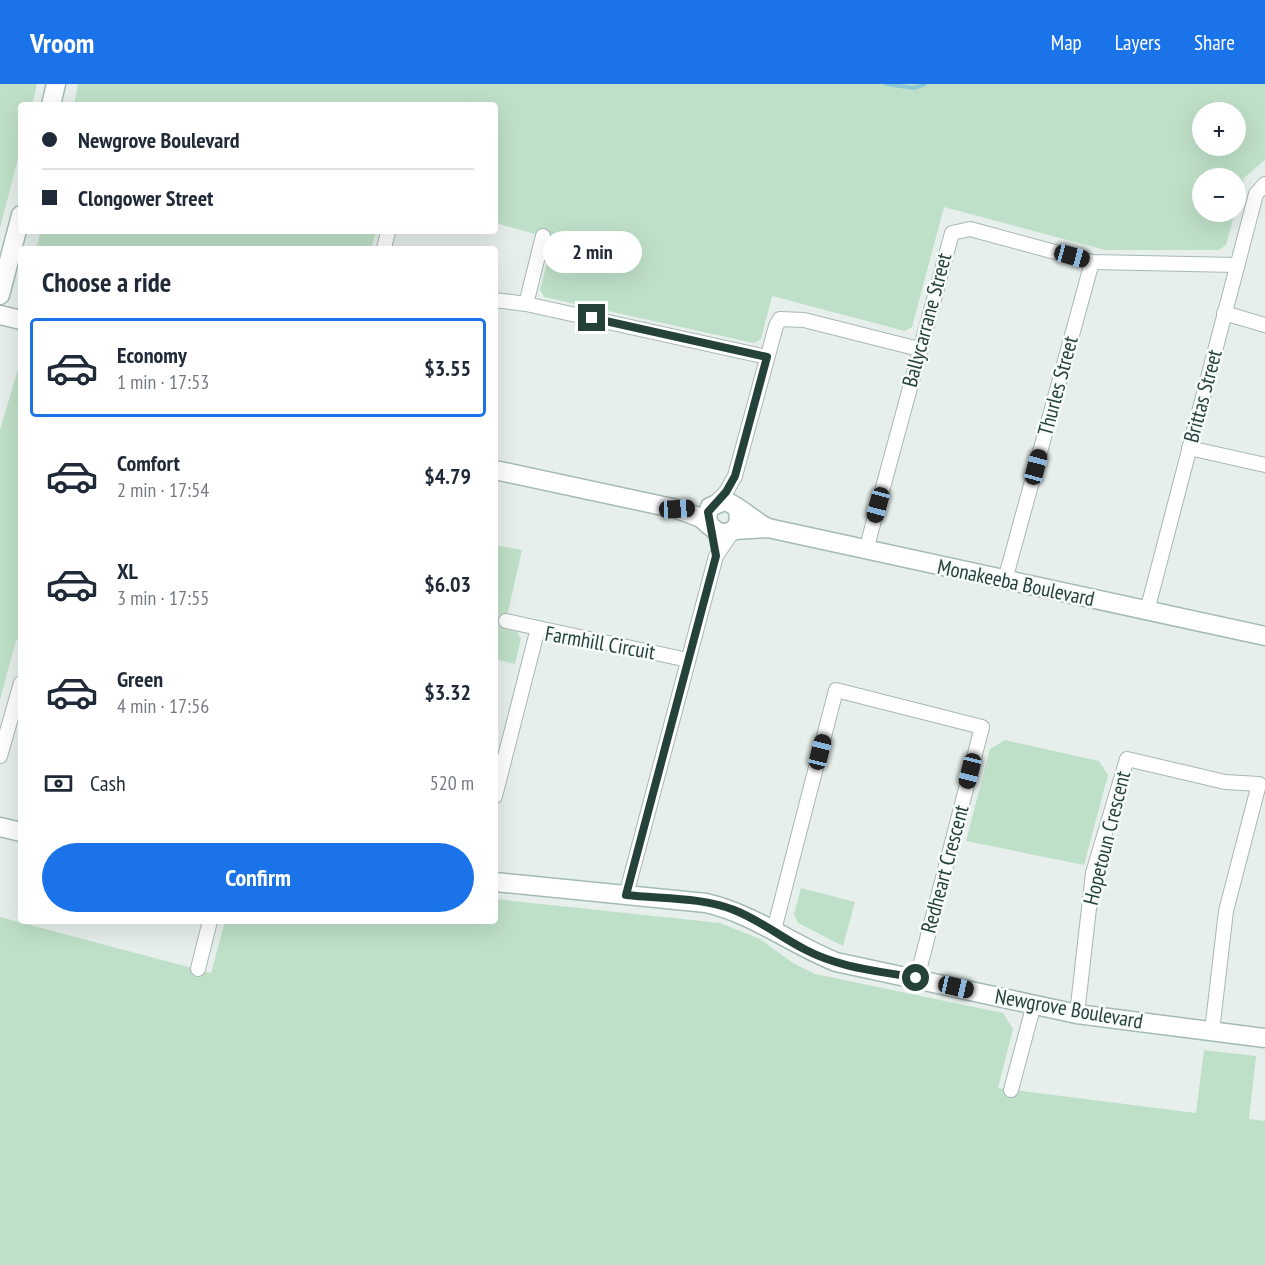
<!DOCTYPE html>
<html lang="en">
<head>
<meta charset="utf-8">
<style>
  body { margin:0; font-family:"PT Sans Narrow",sans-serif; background:#f6f6f7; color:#1f2937; height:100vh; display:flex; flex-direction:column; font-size:22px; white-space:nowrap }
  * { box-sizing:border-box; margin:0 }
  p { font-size:20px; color:#747a83 }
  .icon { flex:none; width:33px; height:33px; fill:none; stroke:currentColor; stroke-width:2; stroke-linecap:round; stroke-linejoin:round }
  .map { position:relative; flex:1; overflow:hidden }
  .details { position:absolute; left:18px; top:162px; width:480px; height:678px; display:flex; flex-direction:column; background:#fff; border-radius:6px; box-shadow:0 6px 24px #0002 }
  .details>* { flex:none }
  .banner { position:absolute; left:18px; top:18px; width:480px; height:132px; border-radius:6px; box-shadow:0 6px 24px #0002; display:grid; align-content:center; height:132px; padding:0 24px; background:#fff }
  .tools { position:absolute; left:1192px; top:18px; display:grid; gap:12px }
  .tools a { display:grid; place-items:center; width:54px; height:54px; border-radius:50%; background:#fff; box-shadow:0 6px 24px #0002; font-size:30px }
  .end { position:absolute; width:27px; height:27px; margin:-14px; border:8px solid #24423a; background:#fff; box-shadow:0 0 0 3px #fff }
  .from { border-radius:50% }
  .bubble { position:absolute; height:42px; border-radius:21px; background:#fff; box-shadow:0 6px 24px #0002; font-size:20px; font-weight:800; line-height:42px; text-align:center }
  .car { position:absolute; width:18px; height:36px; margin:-18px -9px; border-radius:8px; box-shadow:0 0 4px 2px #0007; background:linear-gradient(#222 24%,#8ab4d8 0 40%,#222 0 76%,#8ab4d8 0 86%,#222 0) }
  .banner b { display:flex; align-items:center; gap:21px; height:57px; font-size:22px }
  .banner b+b { border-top:2px solid #e0e1e3 }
  .banner i { width:15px; height:15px; background:#1f2937 }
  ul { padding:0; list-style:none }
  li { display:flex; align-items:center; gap:18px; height:99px; margin:0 12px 9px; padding:0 12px; border:3px solid transparent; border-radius:6px }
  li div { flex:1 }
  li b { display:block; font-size:22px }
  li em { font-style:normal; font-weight:800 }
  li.selected { border-color:#1a73e8 }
  li>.icon { width:54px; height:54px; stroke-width:1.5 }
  h2 { padding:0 24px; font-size:27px; line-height:72px }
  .pay { display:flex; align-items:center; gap:15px; height:66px; padding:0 24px; font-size:22px }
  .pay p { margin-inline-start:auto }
  .action { display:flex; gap:12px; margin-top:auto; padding:12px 24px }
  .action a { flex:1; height:69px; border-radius:36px; background:#1a73e8; color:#fff; font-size:24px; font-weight:800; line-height:69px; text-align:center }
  header { display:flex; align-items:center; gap:36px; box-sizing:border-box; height:84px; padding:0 30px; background:#1a73e8; color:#fff }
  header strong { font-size:28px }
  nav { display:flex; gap:33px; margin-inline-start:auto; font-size:21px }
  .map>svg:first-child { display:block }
</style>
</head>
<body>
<header>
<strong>Vroom</strong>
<nav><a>Map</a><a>Layers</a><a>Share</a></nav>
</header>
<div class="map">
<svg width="1265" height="1181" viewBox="0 0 1265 1181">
  <rect width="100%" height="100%" fill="#e6efeb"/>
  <g fill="#bfe0c8" fill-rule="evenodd">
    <polygon points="0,0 37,0 32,21 21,21 21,63 0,144"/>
    <path d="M78,0H1265V76L1244,94L1236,123V94H1203V128H1235L1226,161L1219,166H1105L944,123L912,243L905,247L772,212L761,255L754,259L544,213L540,206L553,155L495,139V21H74ZM1203,28H1236V62H1203Z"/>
    <polygon points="41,147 376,147 371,165 36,165"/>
    <polygon points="21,275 21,557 16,556 0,616 0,346"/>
    <polygon points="495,461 522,466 504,545 517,548 521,555 515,580 495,575"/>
    <polygon points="1005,656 1099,677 1108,691 1084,781 966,757 990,665"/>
    <polygon points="801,804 855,818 843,862 798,839 794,830"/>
    <polygon points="495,815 720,839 760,855 793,879 815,890 1003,929 1013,945 998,1004 1196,1029 1204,966 1256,972 1249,1035 1265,1037 1265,1181 0,1181 0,833 211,889 225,837 495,837"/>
  </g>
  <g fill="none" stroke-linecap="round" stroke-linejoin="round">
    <polyline stroke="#8ec9d4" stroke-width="4" points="886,0 914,4 925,0"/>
    <g stroke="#a8b8b2" stroke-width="16">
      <g id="street">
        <polyline points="384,165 388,147"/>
        <polyline points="495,216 526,220 767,273"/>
        <polyline points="526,220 543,152"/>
        <polyline points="1224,229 1265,241"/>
        <polyline points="1189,364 1265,381"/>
        <polyline points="715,419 726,408 735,392 776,242 780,235 804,236 919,265"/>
        <polyline points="866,466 952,149 970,145 1092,178 1237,181"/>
        <polyline points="1005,496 1092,178"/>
        <polyline points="1147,527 1256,110 1265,100"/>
        <polyline points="506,537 538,544"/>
        <polyline points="0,672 21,599"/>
        <polyline points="495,712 538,544 688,576"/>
        <polyline points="626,811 716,472 733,447"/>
        <polyline points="774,846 836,606 982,643 917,894"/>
        <polyline points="198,885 210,837"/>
        <polyline points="1077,930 1093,789 1127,675 1225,698 1259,700 1226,827 1212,947"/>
        <polyline points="1011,1006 1034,920"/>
      </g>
    </g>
    <g stroke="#a4bbb3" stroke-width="21">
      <g id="secondary">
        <polyline points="51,21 56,0"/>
        <polyline points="0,211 21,131"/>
        <polyline points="0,231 21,236"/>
        <polyline points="495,386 677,425 701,434 709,441"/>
        <path d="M738,425L739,439L733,447L720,450L709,441L707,432L710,423L724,417C735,419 754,437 766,443"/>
        <polyline points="734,446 768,444 1265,552"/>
        <polyline points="0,743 21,748"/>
        <path d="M495,798L706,819C754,830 791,860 836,878L1077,930L1265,954"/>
      </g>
    </g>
    <use href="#street" stroke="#fff" stroke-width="14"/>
    <use href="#secondary" stroke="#fff" stroke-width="18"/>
  </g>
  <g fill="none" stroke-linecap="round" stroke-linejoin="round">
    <path stroke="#24423a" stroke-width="8" d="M592,234L767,273L735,392L726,408L708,428L716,472L626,811C661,815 702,813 734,826C760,836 782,854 806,866C840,884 880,887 916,894"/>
  </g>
  <g text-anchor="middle" stroke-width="5" stroke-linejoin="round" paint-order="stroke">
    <g font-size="21" fill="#24423a" stroke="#f7fbf9">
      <text transform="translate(927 236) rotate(-75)" y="7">Ballycarrane Street</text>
      <text transform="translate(1058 302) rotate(-75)" y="7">Thurles Street</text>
      <text transform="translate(1203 312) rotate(-75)" y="7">Brittas Street</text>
      <text transform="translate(1016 499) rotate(12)" y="7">Monakeeba Boulevard</text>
      <text transform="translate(600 559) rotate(10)" y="7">Farmhill Circuit</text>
      <text transform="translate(1107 754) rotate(-76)" y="7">Hopetoun Crescent</text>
      <text transform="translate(945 785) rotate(-75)" y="7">Redheart Crescent</text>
      <text transform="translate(1069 925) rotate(10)" y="7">Newgrove Boulevard</text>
    </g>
  </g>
</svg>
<div class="tools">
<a>+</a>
<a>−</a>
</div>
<i class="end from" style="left:916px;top:894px"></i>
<i class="end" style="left:592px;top:234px"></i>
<div class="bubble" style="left:543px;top:147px;width:99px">2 min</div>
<i class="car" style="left:1072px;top:172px;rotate:105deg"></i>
<i class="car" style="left:1036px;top:383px;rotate:15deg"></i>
<i class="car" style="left:878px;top:421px;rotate:195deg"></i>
<i class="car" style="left:677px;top:425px;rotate:87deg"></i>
<i class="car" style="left:820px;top:668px;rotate:14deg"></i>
<i class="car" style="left:970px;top:687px;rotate:194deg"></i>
<i class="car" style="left:956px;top:903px;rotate:103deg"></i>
<div class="banner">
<b><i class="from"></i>Newgrove Boulevard</b>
<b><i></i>Clongower Street</b>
</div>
<section class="details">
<h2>Choose a ride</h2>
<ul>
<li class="selected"><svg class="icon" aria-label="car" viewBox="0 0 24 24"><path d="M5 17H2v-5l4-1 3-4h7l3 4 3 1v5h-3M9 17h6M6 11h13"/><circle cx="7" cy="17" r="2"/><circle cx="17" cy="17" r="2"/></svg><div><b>Economy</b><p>1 min · 17:53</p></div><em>$3.55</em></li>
<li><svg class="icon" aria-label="car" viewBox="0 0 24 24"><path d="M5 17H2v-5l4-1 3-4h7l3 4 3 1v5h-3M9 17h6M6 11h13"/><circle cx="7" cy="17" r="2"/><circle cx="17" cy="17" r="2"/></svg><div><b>Comfort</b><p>2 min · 17:54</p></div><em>$4.79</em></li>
<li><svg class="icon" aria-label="car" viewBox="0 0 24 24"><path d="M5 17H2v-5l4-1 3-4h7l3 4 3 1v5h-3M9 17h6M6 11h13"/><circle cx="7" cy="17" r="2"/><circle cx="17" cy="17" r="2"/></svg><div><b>XL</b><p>3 min · 17:55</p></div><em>$6.03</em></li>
<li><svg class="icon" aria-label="car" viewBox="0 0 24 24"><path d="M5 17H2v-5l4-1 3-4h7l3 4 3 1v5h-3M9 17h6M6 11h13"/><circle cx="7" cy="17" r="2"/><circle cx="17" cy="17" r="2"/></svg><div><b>Green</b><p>4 min · 17:56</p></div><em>$3.32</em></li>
</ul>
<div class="pay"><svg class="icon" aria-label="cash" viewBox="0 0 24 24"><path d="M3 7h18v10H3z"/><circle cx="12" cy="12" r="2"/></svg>Cash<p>520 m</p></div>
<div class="action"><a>Confirm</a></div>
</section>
</div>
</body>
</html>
